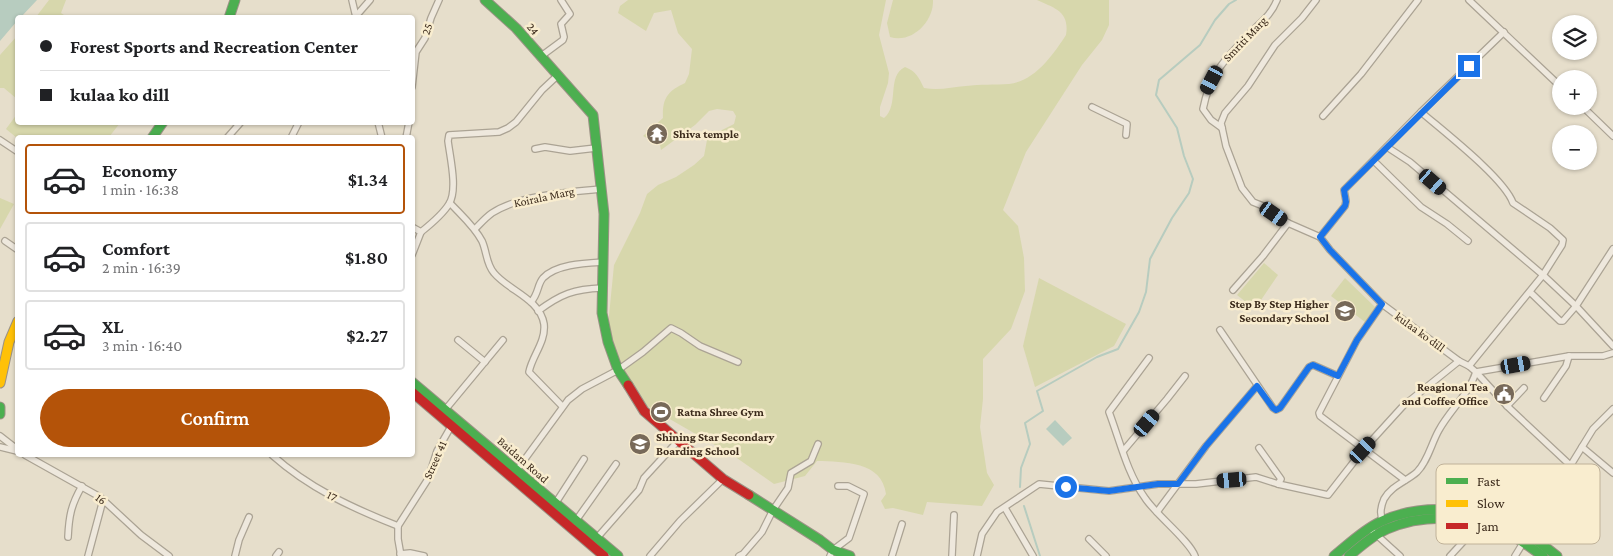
<!DOCTYPE html>
<html lang="en">
<head>
<meta charset="utf-8">
<style>
  body { margin:0; font-family:"Crimson Pro",serif; background:#f6f6f6; color:#202124; height:100vh; display:flex; flex-direction:column; font-size:19px; white-space:nowrap }
  * { box-sizing:border-box; margin:0 }
  p { font-size:16px; color:#757577 }
  .icon { flex:none; width:28px; height:28px; fill:none; stroke:currentColor; stroke-width:2; stroke-linecap:round; stroke-linejoin:round }
  .map { position:relative; flex:1; overflow:hidden }
  .details { position:absolute; left:15px; top:135px; width:400px; height:322px; display:flex; flex-direction:column; background:#fff; border-radius:5px; box-shadow:0 1px 4px #0004 }
  .details>* { flex:none }
  .guide { position:absolute; left:15px; top:15px; width:400px; height:110px; border-radius:5px; box-shadow:0 1px 4px #0004; display:grid; align-content:center; height:110px; padding:0 25px; background:#fff }
  .buttons { position:absolute; left:1552px; top:15px; display:grid; gap:10px }
  .buttons a { display:grid; place-items:center; width:45px; height:45px; border-radius:50%; background:#fff; box-shadow:0 1px 4px #0004; font-size:25px }
  .end { position:absolute; width:22px; height:22px; margin:-11px; border:6px solid #1a73e8; background:#fff; box-shadow:0 0 0 2px #fff }
  .from { border-radius:50% }
  .car { position:absolute; width:15px; height:30px; margin:-15px -8px; border-radius:6px; box-shadow:0 0 4px 1px #0007; background:linear-gradient(#222 24%,#8ab4d8 0 40%,#222 0 76%,#8ab4d8 0 86%,#222 0) }
  .guide b { display:flex; align-items:center; gap:18px; height:48px; font-size:19px }
  .guide b+b { border-top:1px solid #e0e0e0 }
  .guide i { width:12px; height:12px; background:#202124 }
  ul { padding:9px 0 0; list-style:none }
  li { display:flex; align-items:center; gap:15px; height:70px; margin:0 10px 8px; padding:0 15px; border:2px solid #e0e0e0; border-radius:5px }
  li div { flex:1 }
  li b { display:block; font-size:19px }
  li em { font-style:normal; font-weight:600 }
  li.on { border-color:#b45309 }
  li>.icon { width:45px; height:45px; stroke-width:1.5 }
  .action { display:flex; gap:10px; margin-top:auto; padding:10px 25px }
  .action a { flex:1; height:58px; border-radius:30px; background:#b45309; color:#fff; font-size:20px; font-weight:600; line-height:58px; text-align:center }
  .map>svg:first-child { display:block }
</style>
</head>
<body>
<div class="map">
<svg width="1613" height="556" viewBox="0 0 1613 556">
  <rect width="100%" height="100%" fill="#e6decb"/>
  <g fill="#d7d7ac">
    <polygon points="49,0 66,0 61,13 67,17 36,17"/>
    <path d="M628,0H886L879,35L889,73L888,83L880,107V116L884,118C900,105 886,76 905,67C916,71 919,78 924,88C939,91 952,87 966,86C980,84 995,85 1009,84C1035,81 1053,55 1066,35C1070,11 1054,8 1037,0H1109V25L1102,40L1082,65L1026,152L1003,210L1018,226L1024,258L1025,291L1011,329L983,359V399L980,427L987,473L994,485L982,506L927,502L923,515L893,508L885,509L881,501L886,494C882,461 844,462 817,461L805,476L774,484L734,456L647,406L625,378L621,362L607,336L614,265L640,213L647,194L658,185L676,177L694,165L704,156L707,140L720,131L734,124L736,116L733,111L717,109L709,111L695,125L661,150L660,145L643,136L663,118C662,98 668,91 685,83L689,74L692,49L678,33L671,10L654,13L646,31L618,13L620,6Z"/>
    <path d="M893,0H933C934,21 912,44 890,37L887,23Z"/>
    <polygon points="17,36 17,99 4,88 0,88 0,55"/>
    <polygon points="17,114 18,122 120,123 109,137 17,138 6,129"/>
    <polygon points="0,198 14,204 0,229"/>
    <polygon points="1264,263 1278,275 1255,309 1237,295"/>
    <polygon points="1039,278 1126,324 1114,346 1035,387 1023,346"/>
    <polygon points="1345,278 1375,307 1365,322 1331,296"/>
  </g>
  <g fill="#b7ccbf">
    <polygon points="0,0 37,0 21,17 18,18 17,21 0,41"/>
    <polygon points="1055,420 1072,438 1063,446 1046,429"/>
  </g>
  <g fill="none" stroke-linecap="round" stroke-linejoin="round">
    <g stroke="#b7ccbf" stroke-width="2">
      <polyline points="1020,487 1021,468 1030,444 1025,423 1043,411 1037,391 1097,357 1118,349 1139,312 1146,292 1150,259 1172,218 1189,193 1193,179 1184,156 1177,128 1156,95 1159,80 1200,45 1215,20 1229,4 1236,0"/>
      <polyline points="1024,506 1040,556"/>
    </g>
    <g stroke="#aba394" stroke-width="8">
      <g id="street">
        <polyline points="352,0 356,17"/>
        <polyline points="1316,0 1302,18 1275,45 1248,86 1225,113 1221,123 1226,146 1242,188 1253,202 1263,206 1288,223 1320,237"/>
        <polyline points="1469,0 1561,87"/>
        <polyline points="356,16 370,0"/>
        <polyline points="540,57 563,40 564,37 561,24 570,14 561,0"/>
        <polyline points="412,87 416,52 425,38 431,18 439,0"/>
        <polyline points="1582,106 1613,136"/>
        <polyline points="1092,107 1127,124 1126,135"/>
        <path d="M1421,112C1443,131 1504,178 1513,203L1550,228L1563,240L1562,245L1543,275L1469,366"/>
        <polyline points="1323,116 1361,74 1418,0"/>
        <polyline points="378,122 382,138"/>
        <path d="M1222,128L1211,120L1203,109C1210,73 1226,58 1251,32C1262,21 1271,15 1277,0"/>
        <polyline points="227,138 241,122"/>
        <polyline points="291,138 299,122"/>
        <polyline points="406,138 409,122"/>
        <polyline points="0,140 18,152"/>
        <polyline points="1387,147 1410,162 1543,275 1576,306 1613,346"/>
        <polyline points="535,149 545,147 570,151 596,148"/>
        <polyline points="1374,161 1421,207 1447,224 1468,241"/>
        <path d="M450,203C461,215 474,226 482,241C487,252 486,264 494,273C509,291 540,299 544,324C546,342 532,356 529,372L562,406"/>
        <polyline points="412,227 421,232 412,255"/>
        <path d="M475,229C480,224 485,218 492,213C520,195 568,192 601,189"/>
        <path d="M421,232C431,224 443,214 449,204C458,190 450,157 448,141L449,135L499,132L508,128L516,122L542,90L557,76"/>
        <polyline points="1320,237 1330,250 1382,304 1459,361 1469,366 1476,372 1507,406 1570,465"/>
        <polyline points="1320,237 1345,206 1346,201 1344,190 1421,112 1504,32"/>
        <polyline points="5,241 18,250"/>
        <polyline points="1233,290 1263,256 1288,223"/>
        <polyline points="1530,292 1560,321 1563,321 1576,306 1613,249"/>
        <path d="M531,302C539,293 537,285 543,278C556,264 586,263 603,262"/>
        <polyline points="1382,304 1357,340 1319,413 1320,416 1405,480"/>
        <path d="M538,311C561,294 574,289 602,288"/>
        <polyline points="1220,330 1273,408 1276,410 1280,408 1309,367 1313,365 1338,376"/>
        <polyline points="458,340 485,362"/>
        <path d="M1149,358L1109,412C1120,441 1127,473 1145,498C1156,515 1189,540 1195,556"/>
        <polyline points="1544,398 1566,366 1569,356"/>
        <polyline points="1507,406 1524,388"/>
        <polyline points="445,410 503,340"/>
        <polyline points="0,436 18,450"/>
        <polyline points="0,447 17,451"/>
        <polyline points="1582,447 1613,473"/>
        <polyline points="1259,448 1281,479 1278,484"/>
        <polyline points="1124,450 1167,399 1185,376"/>
        <polyline points="25,455 100,497 141,535 169,556"/>
        <path d="M272,455C309,488 352,508 398,526"/>
        <polyline points="514,474 568,400 582,389 618,370 643,352 671,328 681,333 700,346 738,362"/>
        <polyline points="555,504 584,459"/>
        <polyline points="1005,508 1033,556"/>
        <polyline points="1157,512 1206,446 1257,386"/>
        <path d="M1383,521C1379,514 1381,506 1384,499C1391,486 1407,481 1417,472C1428,461 1431,444 1439,430C1450,410 1469,394 1476,372L1569,356H1603L1613,353"/>
        <polyline points="575,522 616,464"/>
        <polyline points="398,526 428,479 437,451 453,423"/>
        <polyline points="398,526 398,539 401,556"/>
        <polyline points="1369,528 1400,556"/>
        <path d="M68,537C69,516 71,505 82,486"/>
        <polyline points="596,539 639,490 644,478 678,441"/>
        <polyline points="1089,539 1106,556"/>
        <polyline points="400,554 410,553 424,556"/>
        <polyline points="88,556 103,500"/>
        <polyline points="235,556 239,540 249,517"/>
        <polyline points="276,556 279,552"/>
        <polyline points="650,556 680,521 723,479"/>
        <polyline points="739,556 743,554 762,532 773,510 788,488 791,473 811,461 818,444"/>
        <polyline points="830,556 833,550 849,538 864,494 848,486 838,486"/>
        <polyline points="892,556 902,524"/>
        <polyline points="952,556 954,515"/>
        <polyline points="977,556 982,534 997,512 1039,484 1109,491 1158,484 1196,484 1256,477 1278,484 1328,495 1363,450 1403,406 1459,361"/>
        <polyline points="1450,556 1463,542 1475,523"/>
        <polyline points="1515,556 1593,429 1613,409"/>
      </g>
    </g>
    <g stroke="#9b9285" stroke-width="11">
      <g id="fast">
        <polyline points="485,0 516,28 593,115 604,214 602,313 608,342 618,370 628,385"/>
        <polyline points="229,18 235,0"/>
        <polyline points="152,138 163,122"/>
        <polyline points="412,382 618,556"/>
        <polyline points="0,407 0,414"/>
        <polyline points="749,495 820,540 833,550 850,556"/>
        <path d="M1334,556C1349,544 1363,530 1380,522C1420,503 1473,507 1513,526C1529,534 1543,545 1557,556"/>
        <path d="M1349,556C1361,546 1373,535 1387,529C1423,513 1472,515 1507,533C1520,539 1531,548 1543,556"/>
      </g>
    </g>
    <g stroke="#9b9285" stroke-width="11">
      <polyline id="slow" points="0,383 9,342 18,321"/>
    </g>
    <g stroke="#9b9285" stroke-width="11">
      <g id="jam">
        <polyline points="628,385 644,411 723,479 749,495"/>
        <polyline points="412,392 604,556"/>
      </g>
    </g>
    <use href="#street" stroke="#eee8dd" stroke-width="5.5"/>
    <use href="#fast" stroke="#4caf50" stroke-width="9"/>
    <use href="#slow" stroke="#ffc107" stroke-width="9"/>
    <use href="#jam" stroke="#c62828" stroke-width="9"/>
  </g>
  <g fill="none" stroke-linecap="round" stroke-linejoin="round">
    <polyline stroke="#1a73e8" stroke-width="6" points="1066,487 1109,491 1158,484 1178,484 1206,446 1257,386 1273,408 1276,410 1280,408 1309,367 1313,365 1338,376 1357,340 1382,304 1330,250 1320,237 1345,206 1346,202 1344,190 1469,66"/>
  </g>
  <defs>
    <g id="temple-disc" transform="scale(1.125)"><circle r="9.5" fill="#776959" stroke="#f9edcf"/><path d="M0-6L5-2H3V0L6.5 2.5H4V6H1.5V3h-3V6H-4V2.5H-6.5L-3 0V-2H-5Z" fill="#fff"/></g>
    <g id="school-disc" transform="scale(1.125)"><circle r="9.5" fill="#776959" stroke="#f9edcf"/><path d="M0-5L7-2L0 1L-7-2ZM-4 1L0 2.5L4 1V4Q0 6-4 4Z" fill="#fff"/></g>
    <g id="civic-disc" transform="scale(1.125)"><circle r="9.5" fill="#776959" stroke="#f9edcf"/><path d="M-.6-6.5H3V-4.5H.6V-3L4-1V1h2V6H-6V1h2V-1L-.6-3ZM-1.2 2.5V6h2.4V2.5Z" fill="#fff"/></g>
    <g id="stadium-disc" transform="scale(1.125)"><circle r="9.5" fill="#776959" stroke="#f9edcf"/><path d="M0-5a6.5 5 0 1 0 0 10a6.5 5 0 1 0 0-10ZM-3.5-1.8h7v3.6h-7Z" fill="#fff"/></g>
  </defs>
  <g fill-rule="evenodd">
    <use href="#temple-disc" x="657" y="134"/>
    <use href="#school-disc" x="1345" y="311"/>
    <use href="#civic-disc" x="1504" y="394"/>
    <use href="#stadium-disc" x="661" y="412"/>
    <use href="#school-disc" x="640" y="444"/>
  </g>
  <g text-anchor="middle" stroke-width="5" stroke-linejoin="round" paint-order="stroke">
    <g font-size="12" fill="#3b2a1b" stroke="#f9edcf">
      <text transform="translate(427 29) rotate(-71)" y="4">25</text>
      <text transform="translate(533 29) rotate(51)" y="4">24</text>
      <text transform="translate(1245 39) rotate(-46)" y="4">Smriti Marg</text>
      <text transform="translate(544 197) rotate(-12)" y="4">Koirala Marg</text>
      <text transform="translate(1420 332) rotate(36)" y="4">kulaa ko dill</text>
      <text transform="translate(435 460) rotate(-66)" y="4">Street 41</text>
      <text transform="translate(523 460) rotate(41)" y="4">Baidam Road</text>
      <text transform="translate(332 496) rotate(27)" y="4">17</text>
      <text transform="translate(101 499) rotate(37)" y="4">16</text>
    </g>
    <g font-size="12" font-weight="bold" fill="#3b2a1b" stroke="#f9edcf" text-anchor="start">
      <text x="673" y="138">Shiva temple</text>
      <text x="1329" y="308" text-anchor="end">Step By Step Higher<tspan x="1329" dy="14">Secondary School</tspan></text>
      <text x="1488" y="391" text-anchor="end">Reagional Tea<tspan x="1488" dy="14">and Coffee Office</tspan></text>
      <text x="677" y="416">Ratna Shree Gym</text>
      <text x="656" y="441">Shining Star Secondary<tspan x="656" dy="14">Boarding School</tspan></text>
    </g>
  </g>
  <rect x="1436" y="464" width="164" height="80" rx="8" fill="#f9edcf" stroke="#c0b299" stroke-width="1"/>
  <rect x="1446" y="478" width="22" height="6" fill="#4caf50"/>
  <rect x="1446" y="500" width="22" height="7" fill="#ffc107"/>
  <rect x="1446" y="523" width="22" height="6" fill="#c62828"/>
  <g font-size="14" fill="#3b2a1b">
    <text x="1477" y="486">Fast</text>
    <text x="1477" y="508">Slow</text>
    <text x="1477" y="531">Jam</text>
  </g>
</svg>
<div class="buttons">
<a><svg class="icon" aria-label="layers" viewBox="0 0 24 24"><path d="M12 4l9 5-9 5-9-5zM3 14l9 5 9-5"/></svg></a>
<a>+</a>
<a>−</a>
</div>
<i class="end from" style="left:1066px;top:487px"></i>
<i class="end" style="left:1469px;top:66px"></i>
<i class="car" style="left:1212px;top:80px;rotate:208deg"></i>
<i class="car" style="left:1433px;top:182px;rotate:131deg"></i>
<i class="car" style="left:1274px;top:214px;rotate:125deg"></i>
<i class="car" style="left:1516px;top:365px;rotate:80deg"></i>
<i class="car" style="left:1147px;top:423px;rotate:40deg"></i>
<i class="car" style="left:1363px;top:450px;rotate:43deg"></i>
<i class="car" style="left:1232px;top:480px;rotate:265deg"></i>
<div class="guide">
<b><i class="from"></i>Forest Sports and Recreation Center</b>
<b><i></i>kulaa ko dill</b>
</div>
<section class="details">
<ul>
<li class="on"><svg class="icon" aria-label="car" viewBox="0 0 24 24"><path d="M5 17H2v-5l4-1 3-4h7l3 4 3 1v5h-3M9 17h6M6 11h13"/><circle cx="7" cy="17" r="2"/><circle cx="17" cy="17" r="2"/></svg><div><b>Economy</b><p>1 min · 16:38</p></div><em>$1.34</em></li>
<li><svg class="icon" aria-label="car" viewBox="0 0 24 24"><path d="M5 17H2v-5l4-1 3-4h7l3 4 3 1v5h-3M9 17h6M6 11h13"/><circle cx="7" cy="17" r="2"/><circle cx="17" cy="17" r="2"/></svg><div><b>Comfort</b><p>2 min · 16:39</p></div><em>$1.80</em></li>
<li><svg class="icon" aria-label="car" viewBox="0 0 24 24"><path d="M5 17H2v-5l4-1 3-4h7l3 4 3 1v5h-3M9 17h6M6 11h13"/><circle cx="7" cy="17" r="2"/><circle cx="17" cy="17" r="2"/></svg><div><b>XL</b><p>3 min · 16:40</p></div><em>$2.27</em></li>
</ul>
<div class="action"><a>Confirm</a></div>
</section>
</div>
</body>
</html>
